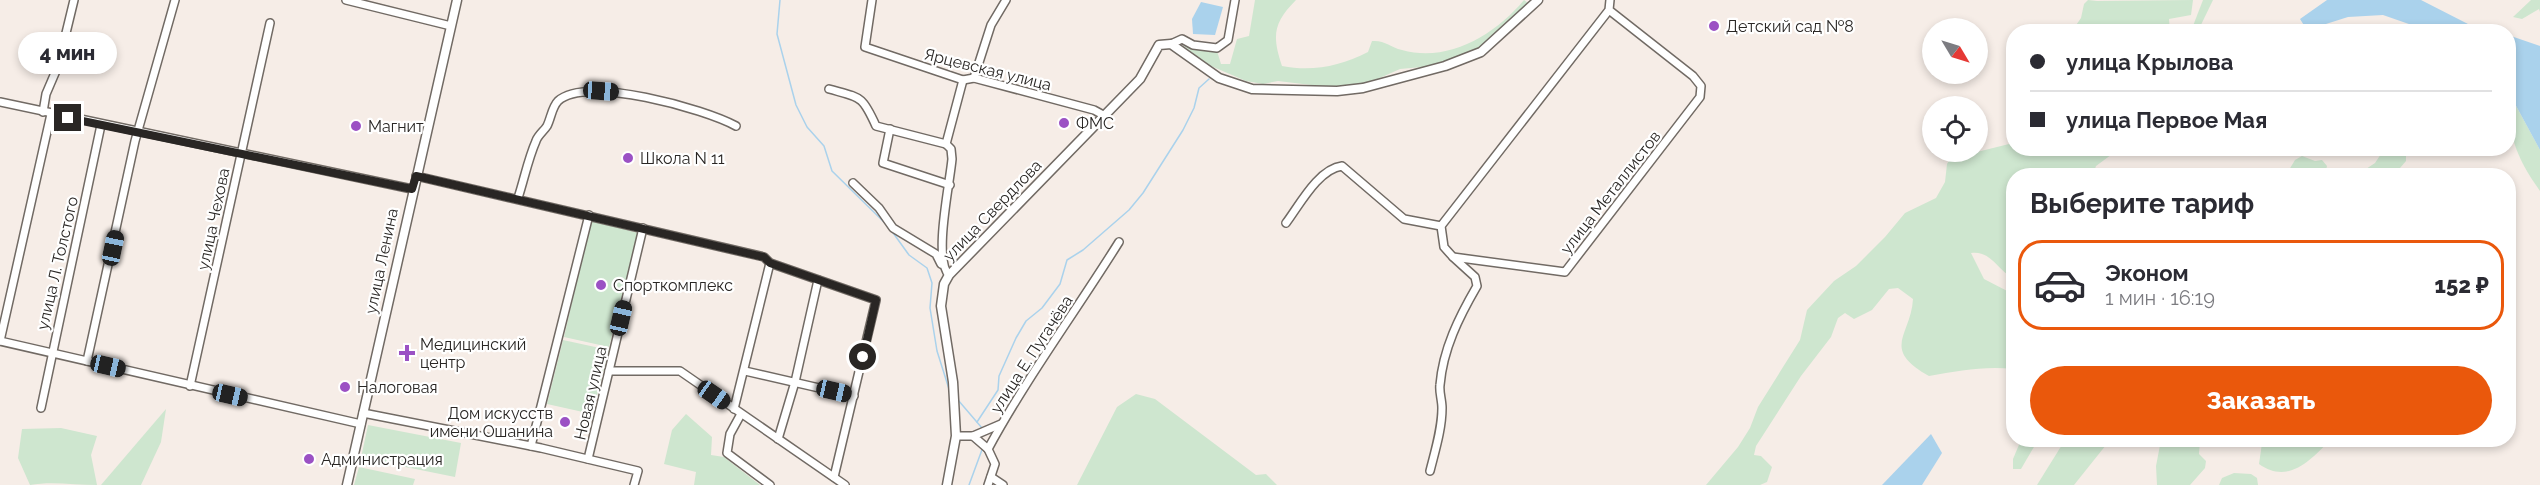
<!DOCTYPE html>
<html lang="ru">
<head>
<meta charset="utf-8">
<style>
  body { margin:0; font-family:Raleway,sans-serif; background:#f7f7f7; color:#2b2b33; height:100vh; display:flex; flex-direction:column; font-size:22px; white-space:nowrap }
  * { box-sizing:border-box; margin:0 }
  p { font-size:20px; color:#7c7c81 }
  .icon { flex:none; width:33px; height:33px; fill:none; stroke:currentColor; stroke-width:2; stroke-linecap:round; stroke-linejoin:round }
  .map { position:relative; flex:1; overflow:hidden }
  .drawer { position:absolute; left:2006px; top:168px; width:510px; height:279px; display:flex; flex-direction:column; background:#fff; border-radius:24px; box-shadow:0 3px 9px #0003 }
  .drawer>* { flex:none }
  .guide { position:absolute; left:2006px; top:24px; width:510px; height:132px; border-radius:24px; box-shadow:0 3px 9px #0003; display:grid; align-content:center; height:132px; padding:0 24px; background:#fff }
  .needle { width:39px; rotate:128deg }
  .fabs { position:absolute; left:1922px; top:18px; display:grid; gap:12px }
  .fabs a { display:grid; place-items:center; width:66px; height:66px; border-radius:50%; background:#fff; box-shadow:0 3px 9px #0003; font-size:30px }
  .end { position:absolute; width:27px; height:27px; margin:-14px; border:8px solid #292624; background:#fff; box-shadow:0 0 0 3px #fff }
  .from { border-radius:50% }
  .bubble { position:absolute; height:42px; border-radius:21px; background:#fff; box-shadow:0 3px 9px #0003; font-size:20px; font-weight:800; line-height:42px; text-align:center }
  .car { position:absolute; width:18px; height:36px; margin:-18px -9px; border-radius:8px; box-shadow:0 0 4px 2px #0007; background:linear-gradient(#222 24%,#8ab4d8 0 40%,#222 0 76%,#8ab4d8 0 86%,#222 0) }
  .guide b { display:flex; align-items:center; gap:21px; height:57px; font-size:22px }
  .guide b+b { border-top:2px solid #e1e1e2 }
  .guide i { width:15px; height:15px; background:#2b2b33 }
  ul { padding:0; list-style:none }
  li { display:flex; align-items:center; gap:18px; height:90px; margin:0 12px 9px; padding:0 12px; border:3px solid #e1e1e2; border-radius:24px }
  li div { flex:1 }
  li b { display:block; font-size:22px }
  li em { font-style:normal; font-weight:800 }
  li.on { border-color:#ea580c }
  li>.icon { width:54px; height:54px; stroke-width:1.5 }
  h2 { padding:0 24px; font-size:27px; line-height:72px }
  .action { display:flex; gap:12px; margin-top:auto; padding:12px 24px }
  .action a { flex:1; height:69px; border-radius:36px; background:#ea580c; color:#fff; font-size:24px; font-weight:800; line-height:69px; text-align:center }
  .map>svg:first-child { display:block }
</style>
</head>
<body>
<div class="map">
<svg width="2540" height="485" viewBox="0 0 2540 485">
  <rect width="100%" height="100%" fill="#f6ede7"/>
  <g fill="#cee6cf">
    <path d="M1255,0H1296C1273,23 1272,36 1282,66C1313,72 1340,66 1368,52L1372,41C1385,40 1390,47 1402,50C1448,63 1495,35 1524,0L1529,4L1480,51L1445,65L1400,69L1364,85L1336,88L1278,81L1263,84L1246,81L1211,66L1182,45L1217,51L1221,64H1230L1237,39L1249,36Z"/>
    <polygon points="2088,0 2097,1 2193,0 2191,15 2169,19 2170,31 2162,31 2152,26 2150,31 2072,31 2081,18 2084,4"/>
    <polygon points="2203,0 2213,0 2198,31 2191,31"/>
    <polygon points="2531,0 2540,0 2540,12 2539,9 2522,19 2513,17"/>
    <path d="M2508,91L2540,150V191C2515,156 2508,134 2508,91Z"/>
    <path d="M2013,143V148L2119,149L2096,166L2093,175L2013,176V278C1997,270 1991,250 1971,253L1984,279L2013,294V369C1984,366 1958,371 1929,376C1880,348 1911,336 1913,299L1898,288L1889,289L1872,310L1854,319L1845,313L1838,318L1831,337L1801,376L1756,446L1754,455L1761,456L1772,467L1767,482L1760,485H1706L1738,447L1750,428L1758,407L1800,340L1807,310L1834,281L1856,266L1885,237L1905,213L1936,198L1945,182L1947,164L1951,158L1964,152H1977Z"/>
    <polygon points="2385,148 2406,149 2406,161 2394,175 2357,175 2375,163"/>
    <polygon points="2302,156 2315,161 2322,160 2327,166 2325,175 2286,175 2295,160"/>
    <polygon points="591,220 638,233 609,347 564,337"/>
    <polygon points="563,340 609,350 592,414 547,404"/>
    <polygon points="1136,394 1155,399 1256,475 1266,474 1277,485 1077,485 1117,407"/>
    <polygon points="166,409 161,442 141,485 101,485"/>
    <polygon points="686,414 712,437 711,455 724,457 760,485 694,485 696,472 664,464 672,430"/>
    <polygon points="368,425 461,443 455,477 361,458"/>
    <path d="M61,428L97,436L91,455L97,485C74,485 51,481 30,485L18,458L22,429Z"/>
    <polygon points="2021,440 2038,440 2021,469 2013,469 2013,459"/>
    <polygon points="2065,440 2110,440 2074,485 2037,485"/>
    <polygon points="2161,440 2200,440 2199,454 2206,461 2205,468 2190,485 2157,485 2156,466"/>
    <path d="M2267,440H2330C2311,460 2288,485 2259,464L2262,443Z"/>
    <polygon points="359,467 415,479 413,485 354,485"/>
    <polygon points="2234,473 2251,474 2257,478 2258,485 2219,485 2222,478"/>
  </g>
  <g fill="#aad2ec">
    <polygon points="2327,0 2421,0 2468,24 2497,31 2429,31 2383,15 2348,17 2307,30 2300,19"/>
    <polygon points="1201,2 1223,7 1215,35 1193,34 1192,19"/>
    <polygon points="2508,35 2540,46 2540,150 2508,91"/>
    <polygon points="1931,434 1942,453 1922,485 1882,485"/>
  </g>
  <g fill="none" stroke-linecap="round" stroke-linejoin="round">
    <g stroke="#aad2ec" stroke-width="1.5">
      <polyline points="780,0 777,34 796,105 807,127 824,146 832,171 886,224"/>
      <polyline points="891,230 909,255 927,268 932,283 930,308 937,351 949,389"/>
      <polyline points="958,400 982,428"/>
      <polyline points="977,422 998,390 999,376 1016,338 1026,321 1042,308 1060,284 1067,260 1083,250 1129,210 1143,193 1183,130 1194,108 1199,88 1209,79"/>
      <polyline points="969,485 983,447"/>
    </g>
    <g stroke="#716a64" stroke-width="10">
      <g id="minor">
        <polyline points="346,0 451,26"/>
        <polyline points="872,0 865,47 963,80 974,78 1094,110 1105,116"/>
        <polyline points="1609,10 1693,76 1701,86 1700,97 1565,272 1453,257 1444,247 1441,226 1609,10 1610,0"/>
        <polyline points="1171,44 1182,39 1193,45 1217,48 1228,40 1235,0"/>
        <polyline points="974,78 991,25 1006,0"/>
        <path d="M829,89C861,98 862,95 876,126L946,144"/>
        <polyline points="0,102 412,189"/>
        <polyline points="43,112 46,94 58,66 74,0"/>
        <polyline points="890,129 883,163 950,185"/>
        <polyline points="416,176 764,257 770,263 876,300 834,477"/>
        <polyline points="853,183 879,208 893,228 936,254 941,264"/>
        <path d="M518,198C524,180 528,159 536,141C538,135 544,131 547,126C551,118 552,107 558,101C586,75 705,109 736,126"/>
        <path d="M1286,223C1299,206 1318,169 1342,166L1404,219L1441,226"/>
        <path d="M949,275C933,259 950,183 952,159L951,149L946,144L963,80"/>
        <polyline points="0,341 361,424"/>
        <polyline points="0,341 51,114"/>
        <polyline points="87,361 135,141 175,0"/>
        <polyline points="609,371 680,371 845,485"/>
        <polyline points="745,371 854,396"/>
        <polyline points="190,386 270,23"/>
        <polyline points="41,408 101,125"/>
        <polyline points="734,409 770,263"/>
        <polyline points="363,413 541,448 638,471 634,485"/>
        <polyline points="741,414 730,434 727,453 770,485"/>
        <polyline points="956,436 973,436"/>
        <polyline points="778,439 795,382 818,280"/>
        <polyline points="531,446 589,215"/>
        <polyline points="988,449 973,436 1001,424"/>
        <polyline points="588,459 643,228"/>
        <path d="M1430,471C1435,451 1442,429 1442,408C1442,400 1439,392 1440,385C1443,349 1459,317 1477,286L1475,277L1453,257"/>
        <polyline points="991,477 1003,485"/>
        <path d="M988,485L995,464L988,449C1027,377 1076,311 1119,242"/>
      </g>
    </g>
    <g stroke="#716a64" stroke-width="11">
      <g id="major">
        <polyline points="347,485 457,0"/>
        <polyline points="947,485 956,436 953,382 941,306 944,284 949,275 1140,79 1159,45 1171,44 1219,78 1252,89 1337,91 1363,88 1445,66 1481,52 1538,0"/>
      </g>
    </g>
    <use href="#minor" stroke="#fff" stroke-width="7"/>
    <use href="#major" stroke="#fff" stroke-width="8"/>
  </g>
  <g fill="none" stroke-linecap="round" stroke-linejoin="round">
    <polyline stroke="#292624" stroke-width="8" points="68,118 412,189 416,176 764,257 770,263 876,300 863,357"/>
  </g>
  <g fill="#9b51c4" stroke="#fff" stroke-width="2">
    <circle cx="1714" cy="26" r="6"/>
    <circle cx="1064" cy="123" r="6"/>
    <circle cx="356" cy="126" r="6"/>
    <circle cx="628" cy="158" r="6"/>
    <circle cx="601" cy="285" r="6"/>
    <path d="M404 344h6v6h6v6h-6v6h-6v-6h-6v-6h6z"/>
    <circle cx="345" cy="387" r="6"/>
    <circle cx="565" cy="422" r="6"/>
    <circle cx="309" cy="459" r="6"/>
  </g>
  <g text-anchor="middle" stroke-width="4.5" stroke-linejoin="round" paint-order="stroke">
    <g font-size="16" fill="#292624" stroke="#fff" text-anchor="start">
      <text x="1726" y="32">Детский сад №8</text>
      <text x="1076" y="129">ФМС</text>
      <text x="368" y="132">Магнит</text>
      <text x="640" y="164">Школа N 11</text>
      <text x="613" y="291">Спорткомплекс</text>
      <text x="420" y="350">Медицинский<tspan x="420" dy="18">центр</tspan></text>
      <text x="357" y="393">Налоговая</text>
      <text x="553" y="419" text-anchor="end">Дом искусств<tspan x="553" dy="18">имени Ошанина</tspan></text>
      <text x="321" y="465">Администрация</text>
    </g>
    <g font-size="16" fill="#292624" stroke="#fff">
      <text transform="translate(988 69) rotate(14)" y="6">Ярцевская улица</text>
      <text transform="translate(1610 192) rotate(-52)" y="6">улица Металлистов</text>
      <text transform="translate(992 210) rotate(-46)" y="6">улица Свердлова</text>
      <text transform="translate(213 219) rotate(-78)" y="6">улица Чехова</text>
      <text transform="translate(381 261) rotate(-78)" y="6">улица Ленина</text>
      <text transform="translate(57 263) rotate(-77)" y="6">улица Л. Толстого</text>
      <text transform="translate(1031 354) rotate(-57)" y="6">улица Е. Пугачёва</text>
      <text transform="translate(590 393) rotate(-77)" y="6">Новая улица</text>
    </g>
  </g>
</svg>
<div class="fabs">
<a><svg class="needle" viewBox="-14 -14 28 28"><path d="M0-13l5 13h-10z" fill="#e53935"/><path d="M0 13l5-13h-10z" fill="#7c7c81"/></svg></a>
<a><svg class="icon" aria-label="locate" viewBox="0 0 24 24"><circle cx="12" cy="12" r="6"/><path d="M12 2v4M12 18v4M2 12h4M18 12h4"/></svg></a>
</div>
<i class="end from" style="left:863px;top:357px"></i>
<i class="end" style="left:68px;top:118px"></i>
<div class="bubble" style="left:18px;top:32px;width:99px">4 мин</div>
<i class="car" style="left:601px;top:91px;rotate:94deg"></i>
<i class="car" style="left:113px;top:248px;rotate:12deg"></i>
<i class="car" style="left:621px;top:318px;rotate:13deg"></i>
<i class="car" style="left:108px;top:366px;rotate:103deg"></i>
<i class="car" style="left:834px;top:391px;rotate:103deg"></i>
<i class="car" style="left:230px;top:395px;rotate:103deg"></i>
<i class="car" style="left:714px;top:395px;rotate:125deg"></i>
<div class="guide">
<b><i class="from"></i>улица Крылова</b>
<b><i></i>улица Первое Мая</b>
</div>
<section class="drawer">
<h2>Выберите тариф</h2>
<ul>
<li class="on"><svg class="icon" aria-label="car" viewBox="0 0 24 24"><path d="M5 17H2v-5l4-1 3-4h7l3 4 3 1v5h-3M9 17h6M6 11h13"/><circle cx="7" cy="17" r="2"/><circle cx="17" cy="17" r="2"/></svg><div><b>Эконом</b><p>1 мин · 16:19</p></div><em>152 ₽</em></li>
</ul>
<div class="action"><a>Заказать</a></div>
</section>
</div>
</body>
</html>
